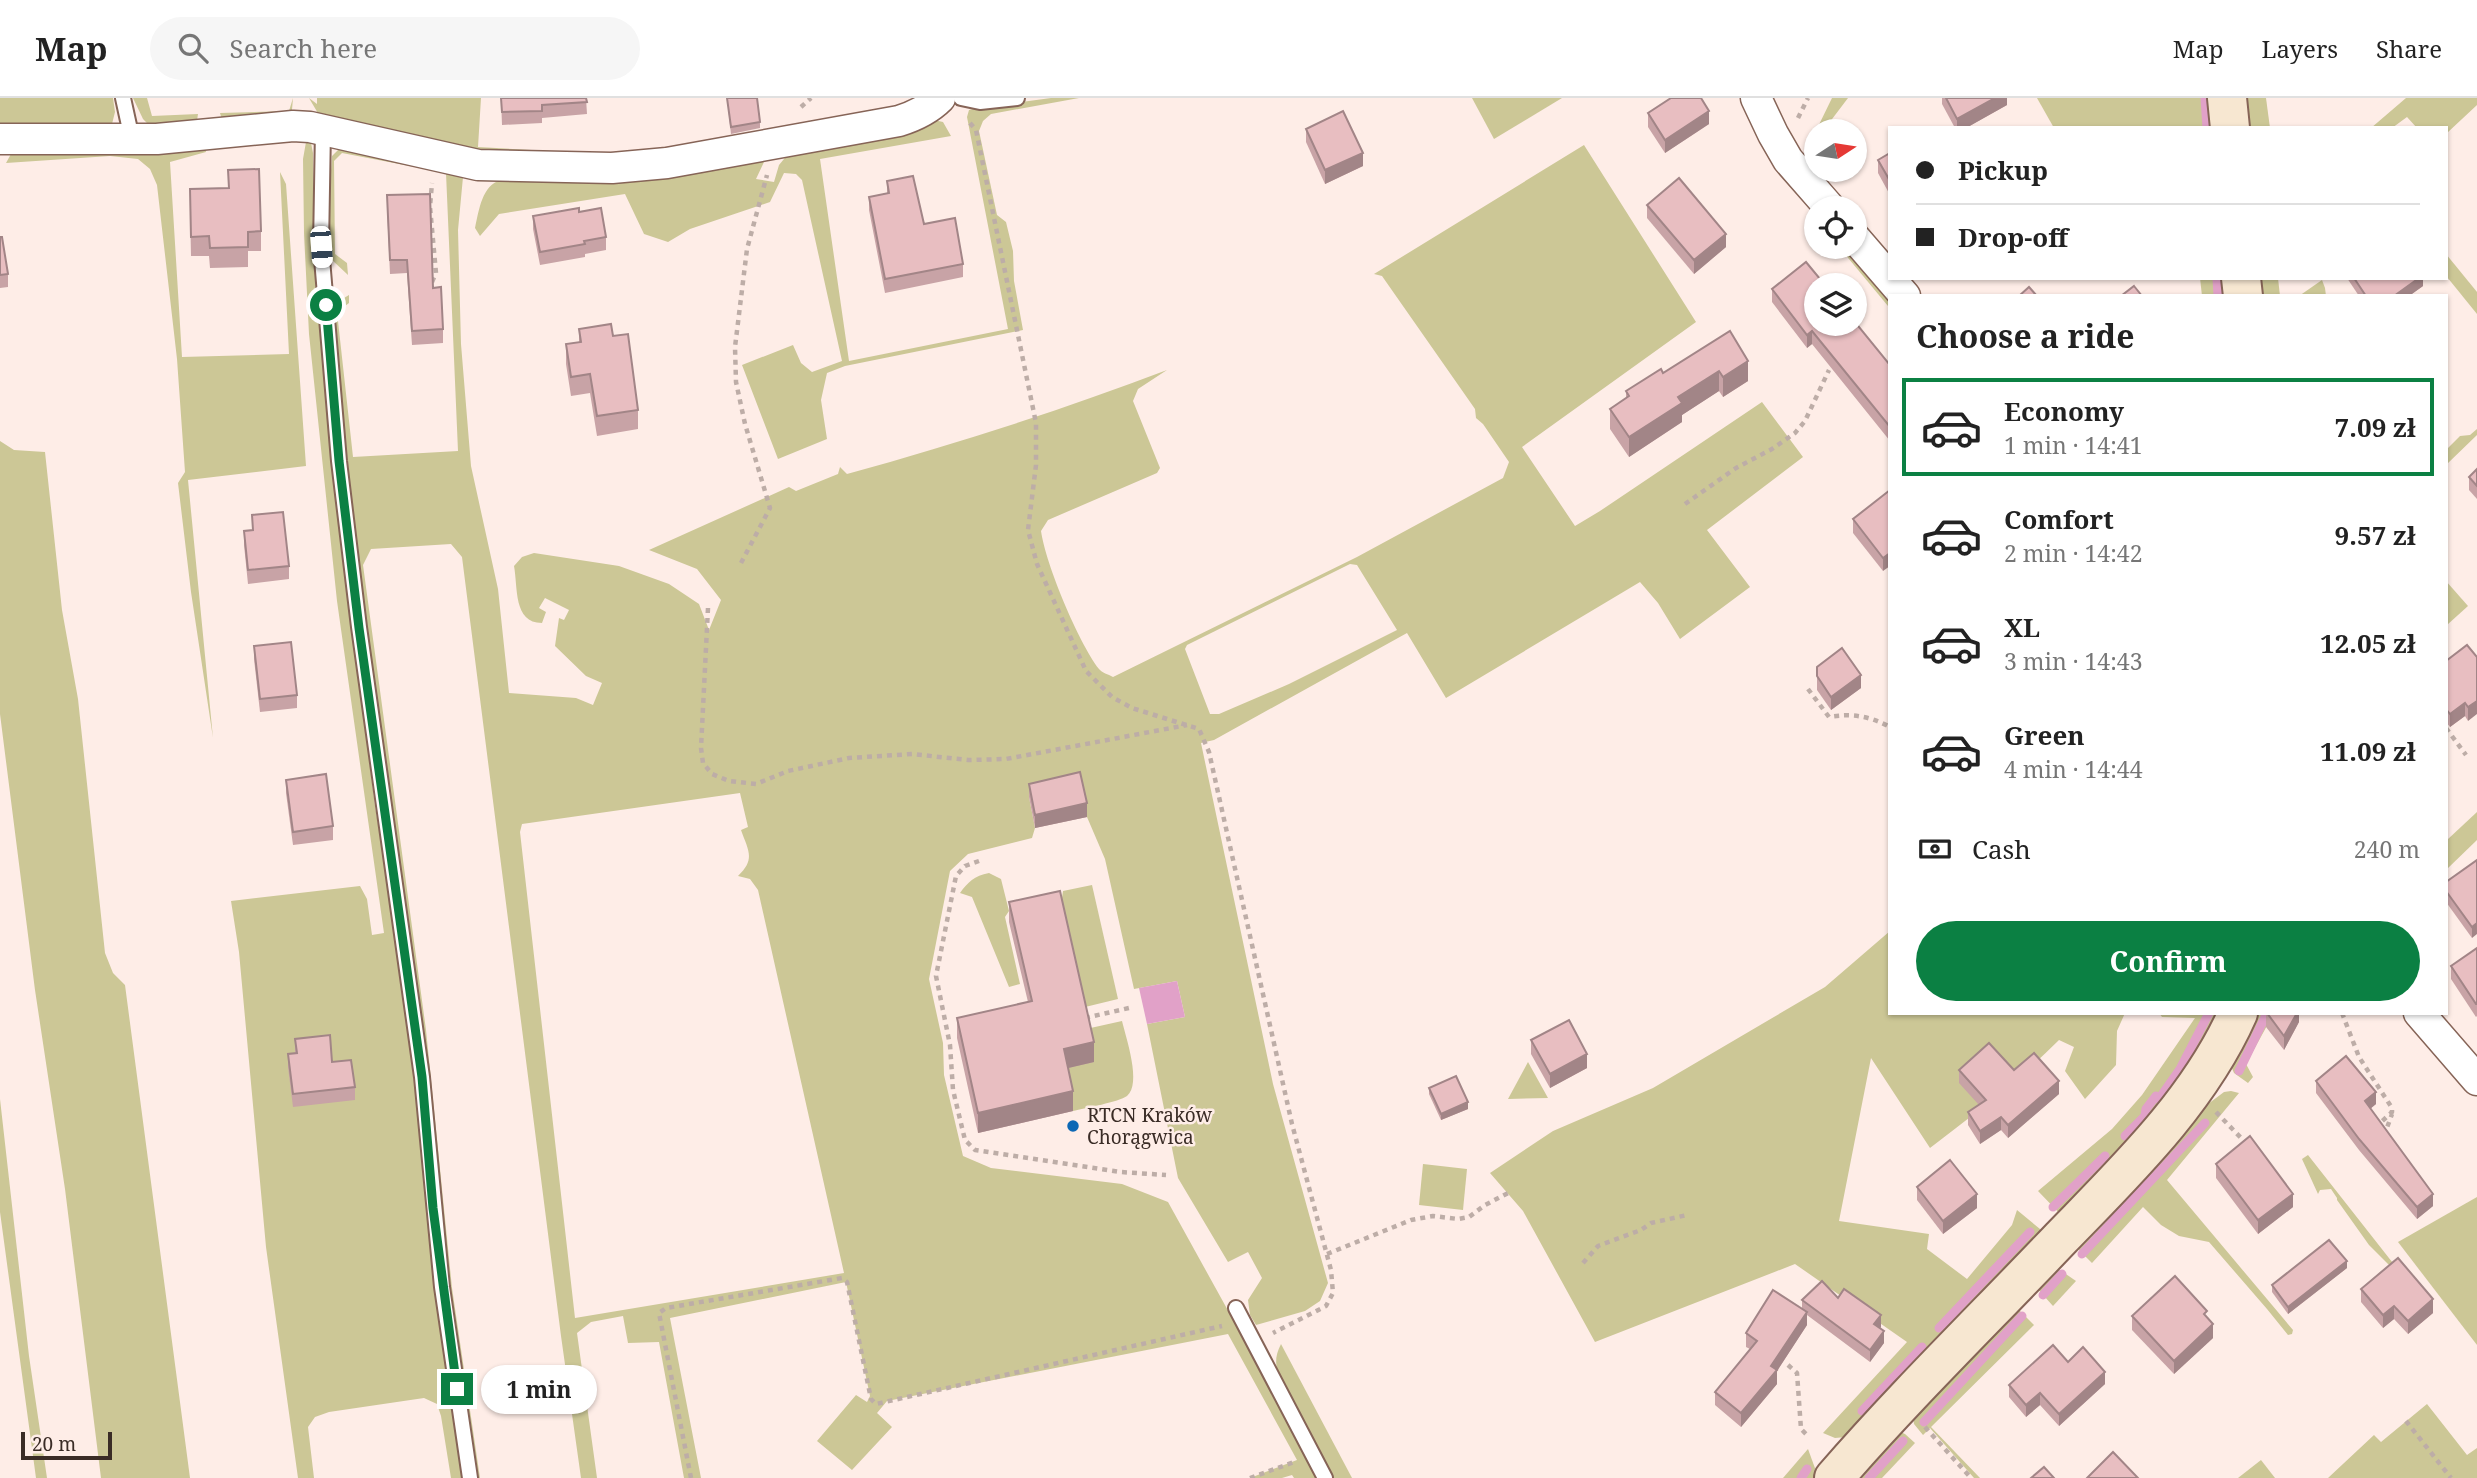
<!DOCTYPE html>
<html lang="en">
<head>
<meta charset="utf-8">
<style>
  body { margin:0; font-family:"Noto Serif",serif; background:#f6f6f6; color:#222; height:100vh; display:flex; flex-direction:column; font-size:26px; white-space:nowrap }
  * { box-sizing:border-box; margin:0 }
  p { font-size:23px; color:#767676 }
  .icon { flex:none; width:38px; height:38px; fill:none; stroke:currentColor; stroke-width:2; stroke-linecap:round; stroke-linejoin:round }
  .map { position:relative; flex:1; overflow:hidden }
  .details { position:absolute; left:1888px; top:196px; width:560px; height:721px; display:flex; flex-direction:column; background:#fff; border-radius:0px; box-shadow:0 2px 5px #0004 }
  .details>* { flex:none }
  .top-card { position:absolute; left:1888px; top:28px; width:560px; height:154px; border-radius:0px; box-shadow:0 2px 5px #0004; display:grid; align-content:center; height:154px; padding:0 28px; background:#fff }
  .needle { width:46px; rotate:78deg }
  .tools { position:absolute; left:1804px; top:21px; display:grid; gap:14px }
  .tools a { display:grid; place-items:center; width:63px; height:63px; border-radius:50%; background:#fff; box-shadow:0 2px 5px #0004; font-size:35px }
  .scale { position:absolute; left:21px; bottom:18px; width:91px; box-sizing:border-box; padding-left:7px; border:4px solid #3a2c26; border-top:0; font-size:19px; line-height:24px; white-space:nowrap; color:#3a2c26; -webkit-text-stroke:5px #feede7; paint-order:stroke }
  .end { position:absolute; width:32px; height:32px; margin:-16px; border:9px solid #0b8043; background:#fff; box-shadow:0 0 0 4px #fff }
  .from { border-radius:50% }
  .bubble { position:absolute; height:49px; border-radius:24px; background:#fff; box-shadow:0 2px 5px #0004; font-size:23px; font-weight:700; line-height:49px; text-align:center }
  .car { position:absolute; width:21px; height:42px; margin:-21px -10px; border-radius:9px; box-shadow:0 0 5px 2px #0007; background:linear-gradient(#fff 24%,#345 0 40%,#fff 0 76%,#345 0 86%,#fff 0) }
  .top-card b { display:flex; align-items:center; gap:24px; height:66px; font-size:26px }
  .top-card b+b { border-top:2px solid #e0e0e0 }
  .top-card i { width:18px; height:18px; background:#222 }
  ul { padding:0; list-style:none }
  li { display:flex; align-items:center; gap:21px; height:98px; margin:0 14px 10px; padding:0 14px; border:4px solid transparent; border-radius:0px }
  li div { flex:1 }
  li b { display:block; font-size:26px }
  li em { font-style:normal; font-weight:700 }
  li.current { border-color:#0b8043 }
  li>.icon { width:63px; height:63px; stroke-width:1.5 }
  h2 { padding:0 28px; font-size:32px; line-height:84px }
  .pay { display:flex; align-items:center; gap:18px; height:77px; padding:0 28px; font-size:26px }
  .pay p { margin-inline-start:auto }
  .action { display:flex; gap:14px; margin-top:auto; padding:14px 28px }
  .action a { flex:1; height:80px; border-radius:42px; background:#0b8043; color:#fff; font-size:28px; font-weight:700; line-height:80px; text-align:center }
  header { display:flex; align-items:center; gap:42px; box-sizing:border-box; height:98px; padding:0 35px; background:#fff; border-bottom:2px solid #e0e0e0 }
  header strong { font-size:33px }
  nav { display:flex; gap:38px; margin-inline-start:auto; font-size:24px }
  .search { width:490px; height:63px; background:#f6f6f6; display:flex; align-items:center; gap:18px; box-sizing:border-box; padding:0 24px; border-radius:38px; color:#767676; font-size:26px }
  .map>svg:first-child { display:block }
</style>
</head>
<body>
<header>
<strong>Map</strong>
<div class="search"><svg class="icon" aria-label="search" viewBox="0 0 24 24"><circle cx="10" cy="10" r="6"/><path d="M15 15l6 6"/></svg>Search here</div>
<nav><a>Map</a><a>Layers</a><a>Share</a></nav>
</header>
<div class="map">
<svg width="2477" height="1380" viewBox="0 0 2477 1380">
  <rect width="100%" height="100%" fill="#feede7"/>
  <g fill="#ccc796" fill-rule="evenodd">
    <polygon points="0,0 113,0 115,14 110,34 0,34"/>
    <polygon points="133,0 147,0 152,18 198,16 196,29 154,32 143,21"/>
    <polygon points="293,0 291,23 223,25 220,15 289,13"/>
    <polygon points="309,0 317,6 317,0 481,0 478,49 550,53 546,59 478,57 319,17"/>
    <path d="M1051,0H1079L991,16L983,23L979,33L997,117L1006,124L1013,153L1014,183L1023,232L845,268L827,275L821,302L827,341L778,361L742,267L793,247L801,265L812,274L842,263L802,82L796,76L784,75L770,104L690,131L668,144L644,136L625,96L499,116L480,138L475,130C479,112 482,87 501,82L762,58L764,64L756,81L774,84L779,67L789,55L934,22L943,24L951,38L820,61L849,263L1008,231L967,19L969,12L977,10Z"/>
    <polygon points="1472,0 1562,0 1494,41"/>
    <polygon points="1832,0 1848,0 1823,33 1816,33 1816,41 1812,41"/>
    <polygon points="2037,0 2213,0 2215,30 2054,30"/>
    <polygon points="2243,0 2266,0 2270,30 2245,30"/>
    <polygon points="2406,0 2477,0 2477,7 2447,35 2446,30 2417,30 2407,19 2392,30 2371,30"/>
    <polygon points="306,44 311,45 313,55 314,134 325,261 332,369 375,708 398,846 419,1021 431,1161 463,1380 451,1380 441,1318 437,1306 424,1300 329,1314 315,1319 308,1329 314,1380 298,1380 266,1149 239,854 231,803 360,788 367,801 372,837 384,835 337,503 309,236 304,135 303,61"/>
    <polygon points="204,45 206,54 170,64 182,259 289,256 280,74 286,86 306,368 188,382 213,640 191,494 178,385 185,374 177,261 157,87 150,71 138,61 110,58 6,65 11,56 19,51"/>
    <path d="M1584,47L1696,224L1522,349L1575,428L1600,413L1762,304L1803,359L1707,432L1750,489L1680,541L1658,505L1640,484L1446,600L1407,535L1214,642L1201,645L1273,986L1328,1185L1320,1203L1305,1213L1256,1227L1250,1217L1248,1202L1262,1180L1248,1154L1228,1164L1178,1080L1147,926L1185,919L1177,883L1134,891L1105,761L1087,719L1080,688L1029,699L1035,730L1032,740L968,756L950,773L929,881L943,945L944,977L963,1058L991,1070L1122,1086L1168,1104L1236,1227L1317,1380H1294L1292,1377L1282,1380H1250L1297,1362L1228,1236L887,1303L877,1315L892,1329L852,1372L817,1343L856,1297L867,1304L870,1298L846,1184L670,1220L701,1380H684L659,1244L628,1245L623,1218L591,1224L577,1235L597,1380H581L561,1238L462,459L451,446L371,451L363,467L426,932L452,1190L480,1380H477L440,1132L429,991L417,885L359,487L332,207L349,197V205L337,214L353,359L458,353L446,75L342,55L334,63L335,156L347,165L348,177L331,161L328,117L332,58L339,51L365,54L457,71L463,79L458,132L461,246L471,368L498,491L509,595L576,600L593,607L602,585L586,578L555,548L559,520L564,522L569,512L545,500L539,510L546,514L542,525C513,525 518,489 514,468L522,459L534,455L619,468L669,486L699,506L709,532L721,502L697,471L649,452L789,389L796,393L838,376L840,369L847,376C956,346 1062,312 1167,272L1138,291L1133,303L1160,370L1157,375L1048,422L1041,433C1046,467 1078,543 1099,571C1102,575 1108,576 1113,579L1357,459L1503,380L1509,364L1483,326L1476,320L1475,311L1382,178L1374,176ZM1350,466L1357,467L1397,532L1289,586L1219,616H1210L1185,551L1187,547ZM740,695L748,729L741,732C748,752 756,761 738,778L750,781L758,792L844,1175L575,1220L520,734L522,726Z"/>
    <polygon points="1839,149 1852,150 1890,198 1888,208"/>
    <polygon points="2446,156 2477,194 2477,216 2447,179"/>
    <polygon points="2200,180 2225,180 2227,198 2202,198"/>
    <polygon points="2259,180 2278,180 2280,198 2260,198"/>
    <polygon points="2322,182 2325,190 2326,198 2299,198"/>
    <polygon points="2477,331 2477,337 2447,366 2447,351 2460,338 2470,337"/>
    <polygon points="0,343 14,352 45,354 62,512 78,601 105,855 113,875 125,887 190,1380 101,1380 65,1091 35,892 0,616"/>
    <polygon points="2446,483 2468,508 2447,527 2446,527"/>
    <polygon points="2477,714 2477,742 2447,771 2447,742"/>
    <path d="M989,775L1001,781L1009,813L1005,819L1020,886L1009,889L972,799L960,795C968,784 974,778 989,775Z"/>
    <polygon points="1092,787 1118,901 1081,910 1060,813 1063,793"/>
    <path d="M1890,833V915H2125L2117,933L2116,967L2085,1001L2065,973L2074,949L2059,942C2019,982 1975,1016 1930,1050L1871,960L1839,1123L1929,1136L1927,1151L1967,1181L2012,1127L2017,1112L2040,1131L2044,1140L1846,1339L1835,1340L1823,1335L1907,1244L1795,1166L1595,1244L1523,1113L1490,1075L1553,1033L1653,990L1825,889Z"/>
    <polygon points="2159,915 2223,915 2185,983 2064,1120 2038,1093 2112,1031 2142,997 2195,920 2162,919"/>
    <polygon points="2254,915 2274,915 2246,966 2253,979 2248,985 2234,975 2230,966"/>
    <path d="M1122,923C1126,940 1142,986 1127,998C1119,1004 1085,1010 1073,1013L1064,971L1086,931Z"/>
    <polygon points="1528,964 1548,1000 1508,1001"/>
    <polygon points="2231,993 2239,995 2167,1082 2293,1232 2292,1236 2288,1237 2267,1211 2209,1144 2179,1138 2161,1127 2143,1109 2092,1165 2079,1152 2078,1145 2200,1012 2224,994"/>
    <polygon points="0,1001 29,1258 47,1380 36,1380 0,1114"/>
    <polygon points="2308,1057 2396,1169 2393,1171 2369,1147 2337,1102 2337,1100 2331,1091 2320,1092 2318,1096 2302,1061"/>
    <polygon points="1423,1066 1467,1071 1463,1112 1419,1107"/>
    <polygon points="2477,1099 2477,1247 2398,1144"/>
    <polygon points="2060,1172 2076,1183 2053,1208 2036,1189 2049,1175"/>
    <polygon points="2016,1209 2034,1227 1931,1329 1980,1380 1974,1380 1930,1330 1923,1337 1914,1326 1913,1319"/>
    <path d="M1281,1246L1352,1380H1333L1281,1282C1275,1268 1274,1260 1281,1246Z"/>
    <polygon points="2427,1306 2467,1357 2477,1350 2477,1380 2328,1380 2374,1337 2381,1344"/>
    <polygon points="1898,1333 1905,1336 1915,1345 1882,1380 1852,1380"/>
    <polygon points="1808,1351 1816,1373 1814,1380 1783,1380"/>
    <polygon points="2261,1362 2275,1380 2238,1380"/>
  </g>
  <polygon fill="#e1a1c8" points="1177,883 1185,919 1147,926 1139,890"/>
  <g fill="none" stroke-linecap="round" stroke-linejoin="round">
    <g stroke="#e1a1c8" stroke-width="9">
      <polyline points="2205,0 2207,30"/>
      <polyline points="2217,180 2218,198"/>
      <polyline points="2239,973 2267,915"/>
      <polyline points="2125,1038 2145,1018 2146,1011 2156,998 2159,1001 2180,971 2209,915"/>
      <polyline points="2053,1109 2105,1058"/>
      <polyline points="2082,1156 2205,1025"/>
      <polyline points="2043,1197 2062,1176"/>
      <polyline points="1939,1230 2030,1134"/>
      <polyline points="1862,1313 1922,1249"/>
      <polyline points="1924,1324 2022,1218"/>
      <polyline points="1801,1380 1807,1371"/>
      <polyline points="1869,1380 1903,1343"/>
    </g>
    <g stroke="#866457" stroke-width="18">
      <g id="lane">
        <polyline points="123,0 132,41"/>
        <polyline points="961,0 980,4 1017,0"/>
        <polyline points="323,31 321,149 339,363 359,529 422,979 442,1189 470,1380"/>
        <polyline points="1236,1210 1325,1380"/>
      </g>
    </g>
    <g stroke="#866457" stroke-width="33">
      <g id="street">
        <polyline points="1756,0 1773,36 1788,62 1830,110"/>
        <path d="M0,41H157L293,28L310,29L478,67L612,70L667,65L899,23C915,18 928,12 940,0"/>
        <polyline points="1855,140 1905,198"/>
        <polyline points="2419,915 2477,982"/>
      </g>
    </g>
    <g stroke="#866457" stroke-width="42">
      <g id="secondary">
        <polyline points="2227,0 2230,30"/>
        <polyline points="2241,180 2243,198"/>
        <path d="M1834,1380C1906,1297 1985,1220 2061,1140C2126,1073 2199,1003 2238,915"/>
      </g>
    </g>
    <g stroke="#bdada7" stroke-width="4.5" stroke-dasharray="5 5" stroke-linecap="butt">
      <polyline points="801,9 811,0"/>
      <polyline points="1798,20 1808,0"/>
      <polyline points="970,25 976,32 1036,325 1036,367 1028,432 1037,466 1086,573 1112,599 1132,610 1199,631 1209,654 1292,1026 1331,1172 1333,1195 1326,1208 1273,1235"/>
      <polyline points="432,184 436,175 430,109 432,85"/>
      <polyline points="1685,406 1736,370 1772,351 1795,335 1805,323 1829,272"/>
      <polyline points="741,465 770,410 745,326 736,284 735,249 747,151 767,77"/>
      <polyline points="708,510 701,650 703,665 712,676 729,683 756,686 788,673 849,660 912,656 968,662 1006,661 1187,627"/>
      <path d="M1808,591L1829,619C1852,615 1869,618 1890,629"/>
      <polyline points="2446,630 2466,657"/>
      <polyline points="979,763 965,768 956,778 936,878 950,947 953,992 965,1042 975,1052 1121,1074 1166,1077"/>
      <polyline points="2342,915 2359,959 2392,1010 2392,1014 2377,1028"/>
      <polyline points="1085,920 1129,910"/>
      <polyline points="2216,1014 2244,1043"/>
      <polyline points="2384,1038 2392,1016"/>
      <polyline points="1327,1156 1411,1122 1433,1118 1458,1121 1469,1119 1485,1107 1508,1095"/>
      <polyline points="1583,1165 1598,1148 1641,1132 1651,1125 1687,1117"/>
      <polyline points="1788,1267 1797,1275 1801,1331 1808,1338"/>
      <polyline points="2406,1323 2451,1380"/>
      <polyline points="1925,1329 1971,1380"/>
      <polyline points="691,1380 659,1215 666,1210 842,1180 847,1184 871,1301 876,1306 1222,1228"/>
      <polyline points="1250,1380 1294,1364"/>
    </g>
    <use href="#lane" stroke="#fff" stroke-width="14"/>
    <use href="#street" stroke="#fff" stroke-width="30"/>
    <use href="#secondary" stroke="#f7e7d1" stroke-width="38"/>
  </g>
  <g fill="#c8a3a6">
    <polygon points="501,0 586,0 587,16 542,20 542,25 502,27"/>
    <polygon points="727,0 760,24 760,30 731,36"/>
    <polygon points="1942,0 2007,0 2007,7 1966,30 1955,30 1942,6"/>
    <polygon points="1648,15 1709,26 1665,55 1648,29"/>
    <polygon points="1306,31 1363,68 1325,86 1306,44"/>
    <polygon points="1890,55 1890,97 1878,75 1878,62"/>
    <polygon points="228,72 261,133 261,153 248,153 248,169 210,170 209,158 191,158 190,111 228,90"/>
    <polygon points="887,83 924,126 963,166 963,179 885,195 869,112 869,99 887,95"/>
    <polygon points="1647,107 1726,149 1694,176 1647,120"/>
    <polygon points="387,111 433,190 443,231 443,245 412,247 407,175 390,176"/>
    <polygon points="579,114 606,139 606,152 585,156 585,159 540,167 533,131 533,118"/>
    <polygon points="0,139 8,176 8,189 0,190"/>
    <polygon points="2347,180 2423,180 2423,188 2409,198 2359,198"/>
    <polygon points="1772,191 1890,267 1890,343 1812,246 1807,250 1772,204"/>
    <polygon points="579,231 613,238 638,312 638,331 597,338 590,295 571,298 566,266 566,246 579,244"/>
    <polygon points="1730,233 1748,283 1723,299 1719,293 1682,317 1682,324 1629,359 1610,331 1610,311 1626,301 1626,293 1663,275"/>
    <polygon points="2477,371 2477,401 2469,392 2469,379"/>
    <polygon points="1890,392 1883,473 1853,435 1853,421"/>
    <polygon points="252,417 289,468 289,481 248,486 244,447 244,433 252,432"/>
    <polygon points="254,548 297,597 297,610 260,614 254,561"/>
    <polygon points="2477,559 2468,623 2465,618 2450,629 2446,624 2446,563"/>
    <polygon points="1817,569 1861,590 1831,612 1817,592"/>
    <polygon points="286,682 333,728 333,742 293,747 286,695"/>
    <polygon points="1029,686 1087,719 1035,730 1029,699"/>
    <polygon points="2477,762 2472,840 2446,804 2446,784"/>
    <polygon points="1009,804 1094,964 1068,970 1073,1013 978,1035 957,940 957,920 1028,904 1009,824"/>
    <polygon points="2477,850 2477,918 2476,919 2451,881 2451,868"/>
    <polygon points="2299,915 2299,924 2284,952 2266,929 2266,916"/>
    <polygon points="295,941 332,964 355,989 355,1002 293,1009 288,969 288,956 295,955"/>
    <polygon points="1531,942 1587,970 1550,990 1531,956"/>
    <polygon points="1959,972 2014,972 2059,996 2008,1040 2001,1032 1980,1046 1968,1027 1968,1014 1979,1007 1959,985"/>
    <polygon points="2316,983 2376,1006 2370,1011 2433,1108 2417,1121 2359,1052 2316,995"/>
    <polygon points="1429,990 1468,1011 1441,1022 1429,996"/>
    <polygon points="2216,1066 2293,1109 2258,1136 2216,1080"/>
    <polygon points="1917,1089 1977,1110 1943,1136 1917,1102"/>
    <polygon points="2347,1170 2288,1216 2272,1194 2272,1187"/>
    <polygon points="2361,1191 2433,1215 2408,1236 2394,1221 2383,1230 2361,1204"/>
    <polygon points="1838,1200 1881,1229 1879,1230 1884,1245 1870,1264 1807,1217 1807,1227 1777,1273 1777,1286 1741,1329 1715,1307 1715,1294 1750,1251 1746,1249 1746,1235 1802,1211 1802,1202"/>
    <polygon points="2132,1218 2207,1220 2213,1240 2174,1276 2132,1232"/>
    <polygon points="2068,1264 2105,1286 2059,1328 2040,1307 2026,1319 2009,1299 2009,1287"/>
  </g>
  <g fill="#a28587">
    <polygon points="1995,0 2007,0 2007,7 1966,30 1957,30 1957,21"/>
    <polygon points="1709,13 1709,26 1665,55 1665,42"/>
    <polygon points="1363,55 1363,68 1325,86 1325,72"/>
    <polygon points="1726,136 1726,149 1694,176 1694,162"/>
    <polygon points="2419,180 2423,180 2423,188 2409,198 2394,198"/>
    <polygon points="1812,233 1812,246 1807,250 1807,237"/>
    <polygon points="1748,263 1748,283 1723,299 1723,279"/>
    <polygon points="1719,273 1719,293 1682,317 1682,324 1629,359 1629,339 1678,299"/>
    <polygon points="1890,455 1890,468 1883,473 1883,460"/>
    <polygon points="1861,577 1861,590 1831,612 1831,599"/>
    <polygon points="2477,603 2477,616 2468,623 2468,609"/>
    <polygon points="2465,605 2465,618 2450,629 2450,616"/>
    <polygon points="1087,705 1087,719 1035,730 1035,717"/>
    <polygon points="2477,825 2477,836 2472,840 2472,829"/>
    <polygon points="2297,915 2299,915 2299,924 2284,952 2284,938"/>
    <polygon points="1094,944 1094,964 1064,971 1064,951"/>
    <polygon points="1587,956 1587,970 1550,990 1550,976"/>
    <polygon points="2059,983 2059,996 2008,1040 2008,1027"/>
    <polygon points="1073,993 1073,1013 978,1035 978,1015"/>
    <polygon points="2376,994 2376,1006 2365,1015 2365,1003"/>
    <polygon points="1468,1004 1468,1011 1441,1022 1441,1016"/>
    <polygon points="2001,1019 2001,1032 1980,1046 1980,1033"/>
    <polygon points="1977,1096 1977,1110 1943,1136 1943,1123"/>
    <polygon points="2293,1096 2293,1109 2258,1136 2258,1122"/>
    <polygon points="2433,1096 2433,1108 2417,1121 2417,1109"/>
    <polygon points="2347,1163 2347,1170 2288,1216 2288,1209"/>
    <polygon points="2433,1201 2433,1215 2408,1236 2408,1223"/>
    <polygon points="2394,1208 2394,1221 2383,1230 2383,1217"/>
    <polygon points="1807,1214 1807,1227 1777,1273 1777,1286 1741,1329 1741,1315"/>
    <polygon points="1881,1217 1881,1229 1874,1238 1874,1226"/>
    <polygon points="2213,1226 2213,1240 2174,1276 2174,1263"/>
    <polygon points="1884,1233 1884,1245 1870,1264 1870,1252"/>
    <polygon points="2105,1274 2105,1286 2059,1328 2059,1316"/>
    <polygon points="2040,1295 2040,1307 2026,1319 2026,1307"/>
  </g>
  <g fill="#e8bec1" stroke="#a28587" stroke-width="2">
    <polygon points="501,0 586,0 587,4 542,7 542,13 502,14"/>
    <polygon points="727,0 757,0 760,24 731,29"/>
    <polygon points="1671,0 1701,0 1709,13 1665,42 1648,15"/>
    <polygon points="1946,0 1995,0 1957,21"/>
    <polygon points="1343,13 1363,55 1325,72 1306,31"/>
    <polygon points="1890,55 1890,83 1878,62"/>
    <polygon points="259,71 261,133 248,134 248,149 210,150 209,138 191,139 190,91 229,90 228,72"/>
    <polygon points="913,78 924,126 955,120 963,166 885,181 869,99 889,95 887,83"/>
    <polygon points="1679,80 1726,136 1694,162 1647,107"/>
    <polygon points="430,96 433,190 441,189 443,231 412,233 407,162 390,162 387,97"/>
    <polygon points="579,110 579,114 601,110 606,139 584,143 585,146 540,154 533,118"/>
    <polygon points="0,139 2,139 8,176 0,177"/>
    <polygon points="1806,164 1825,187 1816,187 1816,226 1855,226 1855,224 1890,267 1890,329 1812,233 1807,237 1772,191"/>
    <polygon points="2354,180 2419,180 2394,198 2366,198"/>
    <polygon points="2134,188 2142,198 2121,198"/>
    <polygon points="2029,189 2037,198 2019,198"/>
    <polygon points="611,226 613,238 628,236 638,312 597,318 590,276 571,279 566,246 581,244 579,231"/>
    <polygon points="1730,233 1748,263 1723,279 1719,273 1678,299 1682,305 1629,339 1610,311 1629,298 1626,293 1661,271 1663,275"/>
    <polygon points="2477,371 2477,388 2469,379"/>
    <polygon points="1890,392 1890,455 1883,460 1853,421"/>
    <polygon points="283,414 289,468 248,472 244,433 253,432 252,417"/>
    <polygon points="291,544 297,597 260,601 254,548"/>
    <polygon points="2467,547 2477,559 2477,603 2468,609 2465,605 2450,616 2446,611 2446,563"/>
    <polygon points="1842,550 1861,577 1831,599 1817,578 1817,569"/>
    <polygon points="1080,674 1087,705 1035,717 1029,686"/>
    <polygon points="326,676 333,728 293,734 286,682"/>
    <polygon points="2477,762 2477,825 2472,829 2446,793 2446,784"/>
    <polygon points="1060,793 1094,944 1064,951 1073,993 978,1015 957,920 1032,903 1009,804"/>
    <polygon points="2477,850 2477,906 2476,906 2451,868"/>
    <polygon points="2267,915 2297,915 2284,938"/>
    <polygon points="1569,922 1587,956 1550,976 1531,942"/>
    <polygon points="330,937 332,964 351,962 355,989 293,996 288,956 297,955 295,941"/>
    <polygon points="1989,945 2014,972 2034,955 2059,983 2008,1027 2001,1019 1980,1033 1968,1014 1986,1002 1959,972"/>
    <polygon points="2346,958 2376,994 2365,1003 2433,1096 2417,1109 2359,1041 2316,983"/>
    <polygon points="1456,978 1468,1004 1441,1016 1429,990"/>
    <polygon points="2250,1038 2293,1096 2258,1122 2216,1066"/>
    <polygon points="1950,1062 1977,1096 1943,1123 1917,1089"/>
    <polygon points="2329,1142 2347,1163 2288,1209 2272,1187"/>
    <polygon points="2398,1160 2433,1201 2408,1223 2394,1208 2383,1217 2361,1191"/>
    <polygon points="2175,1178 2207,1213 2204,1216 2213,1226 2174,1263 2132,1218"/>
    <polygon points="1822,1183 1838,1200 1844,1191 1881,1217 1874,1226 1884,1233 1870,1252 1802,1202"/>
    <polygon points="1773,1192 1807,1214 1771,1268 1777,1272 1741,1315 1715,1294 1757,1243 1746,1235"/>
    <polygon points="2053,1247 2068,1264 2083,1249 2105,1274 2059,1316 2040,1295 2026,1307 2009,1287"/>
    <polygon points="2113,1354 2138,1380 2087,1380"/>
    <polygon points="2044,1369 2054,1380 2031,1380"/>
  </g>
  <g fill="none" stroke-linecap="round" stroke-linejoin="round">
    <polyline stroke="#0b8043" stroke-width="9" points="326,207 339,363 359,530 422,979 433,1110 457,1291"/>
  </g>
  <circle fill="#0c68b5" stroke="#feede7" stroke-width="2.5" cx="1073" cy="1028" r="7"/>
  <g text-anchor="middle" stroke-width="5" stroke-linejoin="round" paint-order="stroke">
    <g font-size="19" fill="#3a2c26" stroke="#feede7" text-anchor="start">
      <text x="1087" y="1024">RTCN Kraków<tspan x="1087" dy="22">Chorągwica</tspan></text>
    </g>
  </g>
</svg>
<div class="tools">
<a><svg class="needle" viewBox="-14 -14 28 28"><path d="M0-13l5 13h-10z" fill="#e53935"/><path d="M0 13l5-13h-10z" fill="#767676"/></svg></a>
<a><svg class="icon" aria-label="locate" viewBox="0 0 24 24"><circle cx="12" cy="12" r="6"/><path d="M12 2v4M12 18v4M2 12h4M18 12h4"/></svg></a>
<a><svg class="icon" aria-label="layers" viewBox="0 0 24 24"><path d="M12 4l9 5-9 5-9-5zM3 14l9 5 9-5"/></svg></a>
</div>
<div class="scale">20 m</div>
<i class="end from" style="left:326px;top:207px"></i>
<i class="end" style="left:457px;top:1291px"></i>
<div class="bubble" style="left:481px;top:1267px;width:116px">1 min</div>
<i class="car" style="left:321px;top:149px;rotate:176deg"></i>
<div class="top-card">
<b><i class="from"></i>Pickup</b>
<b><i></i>Drop-off</b>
</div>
<section class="details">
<h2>Choose a ride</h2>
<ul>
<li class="current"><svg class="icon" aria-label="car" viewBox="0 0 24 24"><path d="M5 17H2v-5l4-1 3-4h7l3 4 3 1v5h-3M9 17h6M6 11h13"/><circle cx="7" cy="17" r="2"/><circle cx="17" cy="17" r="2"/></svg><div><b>Economy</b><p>1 min · 14:41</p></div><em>7.09 zł</em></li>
<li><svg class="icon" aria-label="car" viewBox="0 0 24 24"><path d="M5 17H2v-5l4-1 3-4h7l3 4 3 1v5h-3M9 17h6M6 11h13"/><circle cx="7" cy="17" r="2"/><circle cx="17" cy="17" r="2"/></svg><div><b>Comfort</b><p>2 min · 14:42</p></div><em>9.57 zł</em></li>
<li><svg class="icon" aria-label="car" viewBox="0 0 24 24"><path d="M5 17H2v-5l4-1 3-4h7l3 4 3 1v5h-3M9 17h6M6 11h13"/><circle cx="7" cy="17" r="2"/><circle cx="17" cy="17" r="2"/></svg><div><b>XL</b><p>3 min · 14:43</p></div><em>12.05 zł</em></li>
<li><svg class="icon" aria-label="car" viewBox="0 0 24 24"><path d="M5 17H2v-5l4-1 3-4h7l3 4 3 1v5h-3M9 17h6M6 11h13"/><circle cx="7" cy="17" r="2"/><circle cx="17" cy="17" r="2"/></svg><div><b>Green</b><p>4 min · 14:44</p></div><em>11.09 zł</em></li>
</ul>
<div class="pay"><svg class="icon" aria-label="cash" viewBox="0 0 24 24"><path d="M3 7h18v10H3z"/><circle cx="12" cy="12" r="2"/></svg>Cash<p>240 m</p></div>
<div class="action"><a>Confirm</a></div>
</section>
</div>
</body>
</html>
